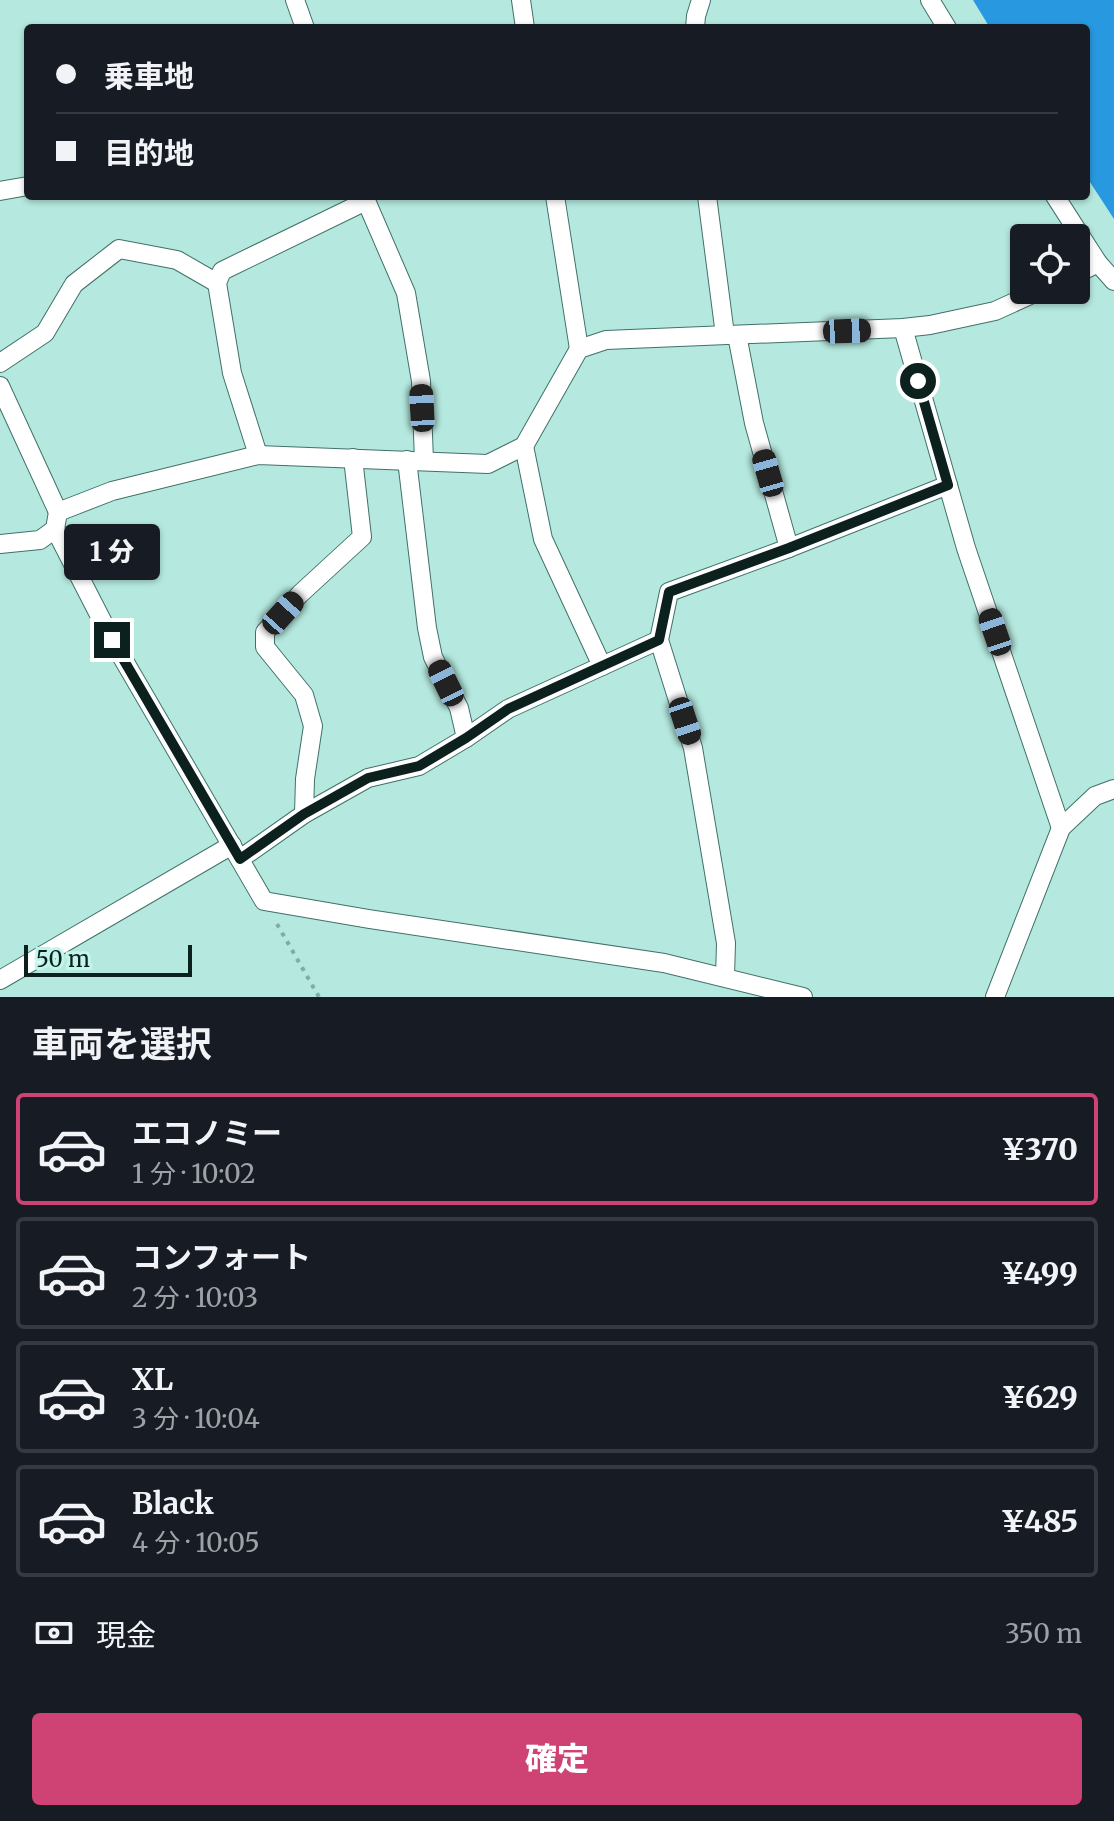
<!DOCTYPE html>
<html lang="ja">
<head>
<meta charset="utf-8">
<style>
  body { margin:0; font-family:Merriweather,"Noto Sans JP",serif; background:#242831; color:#f1f3f6; height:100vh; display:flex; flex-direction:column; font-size:30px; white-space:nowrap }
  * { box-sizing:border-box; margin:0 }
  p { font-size:26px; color:#9ea1a6 }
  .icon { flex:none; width:44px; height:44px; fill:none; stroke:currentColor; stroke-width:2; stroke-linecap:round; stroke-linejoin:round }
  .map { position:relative; height:997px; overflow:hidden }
  .details { display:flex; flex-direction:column; background:#171b24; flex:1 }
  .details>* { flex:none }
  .banner { position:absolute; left:24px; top:24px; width:1066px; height:176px; border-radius:8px; box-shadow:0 2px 6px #0004; display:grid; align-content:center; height:176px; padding:0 32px; background:#171b24 }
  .fabs { position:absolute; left:1010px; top:224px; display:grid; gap:16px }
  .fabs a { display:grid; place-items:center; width:80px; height:80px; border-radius:8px; background:#171b24; box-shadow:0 2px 6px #0004; font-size:40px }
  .scale { position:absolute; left:24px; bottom:20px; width:168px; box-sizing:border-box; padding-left:8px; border:4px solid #0c201d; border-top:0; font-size:22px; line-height:28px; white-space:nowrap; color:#0c201d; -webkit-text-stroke:6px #c2f6ec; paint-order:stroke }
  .end { position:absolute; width:36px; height:36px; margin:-18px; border:10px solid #0c201d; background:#fff; box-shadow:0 0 0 4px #fff }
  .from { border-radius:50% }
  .bubble { position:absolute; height:56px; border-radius:8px; background:#171b24; box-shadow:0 2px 6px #0004; font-size:26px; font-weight:800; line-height:56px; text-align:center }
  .car { position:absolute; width:24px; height:48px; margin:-24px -12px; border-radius:10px; box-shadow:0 0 6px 2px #0007; background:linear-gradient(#222 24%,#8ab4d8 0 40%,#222 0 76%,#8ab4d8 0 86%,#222 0) }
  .banner b { display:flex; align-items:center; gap:28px; height:76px; font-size:30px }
  .banner b+b { border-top:2px solid #363941 }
  .banner i { width:20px; height:20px; background:#f1f3f6 }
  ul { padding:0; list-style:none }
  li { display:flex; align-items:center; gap:24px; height:112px; margin:0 16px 12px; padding:0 16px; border:4px solid #363941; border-radius:8px }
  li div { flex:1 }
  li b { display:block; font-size:30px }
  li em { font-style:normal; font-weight:800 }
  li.active { border-color:#ce4274 }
  li>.icon { width:72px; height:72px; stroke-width:1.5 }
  h2 { padding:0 32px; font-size:36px; line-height:96px }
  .pay { display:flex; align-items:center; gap:20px; height:88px; padding:0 32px; font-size:30px }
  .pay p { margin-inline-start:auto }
  .primary-button { display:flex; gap:16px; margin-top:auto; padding:16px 32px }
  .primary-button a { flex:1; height:92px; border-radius:8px; background:#ce4274; color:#fff; font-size:32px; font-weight:800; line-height:92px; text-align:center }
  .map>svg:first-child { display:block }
</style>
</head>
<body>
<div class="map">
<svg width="1114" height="997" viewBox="0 0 1114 997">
  <rect width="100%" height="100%" fill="#b5e9df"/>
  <polygon fill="#2899e0" points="973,0 1114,0 1114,219 1086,176 1086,28 990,28"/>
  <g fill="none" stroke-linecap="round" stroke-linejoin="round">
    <g stroke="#407169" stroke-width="20">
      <g id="minor">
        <polyline points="295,0 305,28"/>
        <polyline points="521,0 525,28"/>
        <polyline points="930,0 947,28"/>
        <polyline points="695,28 696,16 701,0"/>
        <polyline points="0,191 28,186"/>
        <polyline points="364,196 406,293 421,381 424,461"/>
        <polyline points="555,196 579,349"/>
        <polyline points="707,196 725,335"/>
        <polyline points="1055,196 1098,263 1114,281"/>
        <polyline points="1076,274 1098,263"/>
        <polyline points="903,328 966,548 1061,828"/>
        <polyline points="737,335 754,423 789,548"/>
        <polyline points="0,363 45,333 74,284 119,249 177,260 217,283"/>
        <polyline points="0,386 58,512"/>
        <polyline points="524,446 543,539 602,666"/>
        <polyline points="258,455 232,373 217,283 222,271 366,201"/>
        <polyline points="407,460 427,628 433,657 459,708 466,738"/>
        <polyline points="55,529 112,640 264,901 369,919 664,963 803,997"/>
        <polyline points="0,544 40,540 55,529 58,512 112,491 258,455 488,464 524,446 579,349 606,340 903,328 930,325 995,311 1041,290"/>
        <polyline points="304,814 305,779 313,726 304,695 265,647 265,632 300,594 362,537 353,458"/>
        <polyline points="240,859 304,814 368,778 419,766 466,738 508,709 659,640"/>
        <polyline points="725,977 726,943 693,748 659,640 669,592 789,548 948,485"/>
        <polyline points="0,980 232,845"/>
        <polyline points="995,997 1061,828 1095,796 1114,789"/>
      </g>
    </g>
    <polyline stroke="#81aba3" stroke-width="4" stroke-dasharray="4 6" stroke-linecap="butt" points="277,924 319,997"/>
    <use href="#minor" stroke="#fff" stroke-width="18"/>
  </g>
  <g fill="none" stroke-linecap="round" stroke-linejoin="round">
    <polyline stroke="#0c201d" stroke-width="10" points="112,640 240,859 304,814 368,778 419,766 466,738 508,709 659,640 669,592 789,548 948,485 918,381"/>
  </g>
</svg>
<div class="fabs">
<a><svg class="icon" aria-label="locate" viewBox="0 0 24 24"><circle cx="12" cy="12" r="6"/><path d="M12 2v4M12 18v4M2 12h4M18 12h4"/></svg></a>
</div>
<div class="scale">50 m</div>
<i class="end from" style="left:918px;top:381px"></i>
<i class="end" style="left:112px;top:640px"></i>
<div class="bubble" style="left:64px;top:524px;width:96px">1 分</div>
<i class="car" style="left:847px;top:331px;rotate:88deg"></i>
<i class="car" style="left:422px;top:408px;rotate:357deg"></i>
<i class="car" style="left:768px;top:473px;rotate:344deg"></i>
<i class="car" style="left:283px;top:613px;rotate:42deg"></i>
<i class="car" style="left:995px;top:632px;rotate:341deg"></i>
<i class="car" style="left:446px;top:683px;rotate:334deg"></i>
<i class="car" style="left:685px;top:721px;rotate:162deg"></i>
<div class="banner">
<b><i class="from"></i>乗車地</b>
<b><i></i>目的地</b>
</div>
</div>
<section class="details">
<h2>車両を選択</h2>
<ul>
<li class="active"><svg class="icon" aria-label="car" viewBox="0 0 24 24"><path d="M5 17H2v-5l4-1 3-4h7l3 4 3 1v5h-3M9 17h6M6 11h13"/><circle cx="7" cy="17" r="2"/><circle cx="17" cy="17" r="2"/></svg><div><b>エコノミー</b><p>1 分 · 10:02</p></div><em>¥370</em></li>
<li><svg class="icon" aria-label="car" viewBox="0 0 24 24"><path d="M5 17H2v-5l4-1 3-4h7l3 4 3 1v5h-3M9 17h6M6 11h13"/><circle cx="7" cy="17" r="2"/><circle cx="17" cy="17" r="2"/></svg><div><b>コンフォート</b><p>2 分 · 10:03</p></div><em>¥499</em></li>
<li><svg class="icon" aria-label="car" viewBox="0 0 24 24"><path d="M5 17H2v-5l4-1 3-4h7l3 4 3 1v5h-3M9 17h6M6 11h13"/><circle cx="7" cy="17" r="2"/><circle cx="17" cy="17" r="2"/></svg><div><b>XL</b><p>3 分 · 10:04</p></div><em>¥629</em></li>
<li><svg class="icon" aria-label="car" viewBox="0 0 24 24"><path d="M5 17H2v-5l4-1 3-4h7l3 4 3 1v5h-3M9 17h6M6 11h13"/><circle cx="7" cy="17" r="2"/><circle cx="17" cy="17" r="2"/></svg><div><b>Black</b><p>4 分 · 10:05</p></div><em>¥485</em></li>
</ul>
<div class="pay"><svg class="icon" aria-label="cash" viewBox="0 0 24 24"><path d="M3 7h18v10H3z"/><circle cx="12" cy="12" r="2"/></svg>現金<p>350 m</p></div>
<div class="primary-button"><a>確定</a></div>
</section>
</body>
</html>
